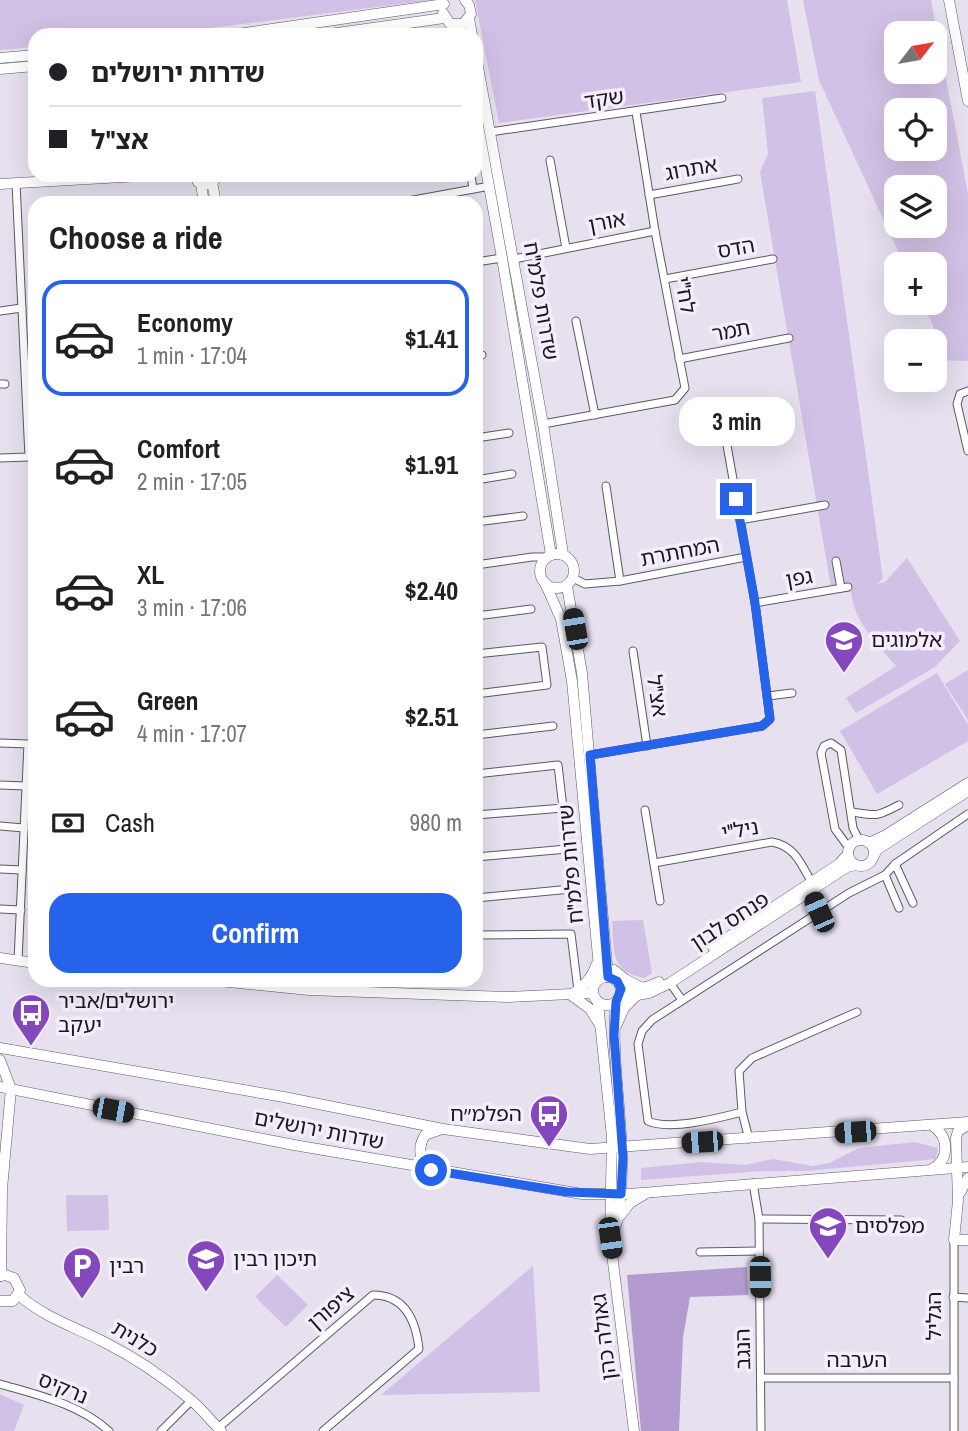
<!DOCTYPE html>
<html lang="en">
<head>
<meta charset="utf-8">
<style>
  body { margin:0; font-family:"Archivo Narrow","Noto Sans Hebrew",sans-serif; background:#f2f2f2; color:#202124; height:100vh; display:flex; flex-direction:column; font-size:26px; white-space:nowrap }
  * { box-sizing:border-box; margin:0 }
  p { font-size:23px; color:#757577 }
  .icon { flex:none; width:38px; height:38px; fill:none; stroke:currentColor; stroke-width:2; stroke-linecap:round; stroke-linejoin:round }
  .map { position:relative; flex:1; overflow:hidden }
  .details { position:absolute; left:28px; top:196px; width:455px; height:791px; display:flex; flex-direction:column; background:#fff; border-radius:21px; box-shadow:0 7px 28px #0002 }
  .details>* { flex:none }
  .top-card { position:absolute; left:28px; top:28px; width:455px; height:154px; border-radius:21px; box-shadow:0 7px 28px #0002; display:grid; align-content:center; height:154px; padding:0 21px; background:#fff }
  .needle { width:46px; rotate:59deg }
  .controls { position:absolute; left:884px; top:21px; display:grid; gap:14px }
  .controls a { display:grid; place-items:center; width:63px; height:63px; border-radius:14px; background:#fff; box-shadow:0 7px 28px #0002; font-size:35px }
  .end { position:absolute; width:32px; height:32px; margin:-16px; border:9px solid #2563eb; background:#fff; box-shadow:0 0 0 4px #fff }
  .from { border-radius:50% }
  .bubble { position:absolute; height:49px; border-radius:21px; background:#fff; box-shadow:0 7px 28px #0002; font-size:23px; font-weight:800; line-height:49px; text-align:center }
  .car { position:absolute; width:21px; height:42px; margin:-21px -10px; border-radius:9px; box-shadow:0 0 5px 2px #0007; background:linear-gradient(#222 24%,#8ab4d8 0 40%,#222 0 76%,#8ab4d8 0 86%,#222 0) }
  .top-card b { display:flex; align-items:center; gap:24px; height:66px; font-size:26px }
  .top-card b+b { border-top:2px solid #e0e0e0 }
  .top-card i { width:18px; height:18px; background:#202124 }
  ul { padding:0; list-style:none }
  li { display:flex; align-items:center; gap:21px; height:116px; margin:0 14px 10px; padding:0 7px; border:4px solid transparent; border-radius:21px }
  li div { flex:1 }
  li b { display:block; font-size:26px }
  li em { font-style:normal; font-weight:800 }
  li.active { border-color:#2563eb }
  li>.icon { width:63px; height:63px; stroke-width:1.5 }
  h2 { padding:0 21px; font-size:32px; line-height:84px }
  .pay { display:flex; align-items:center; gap:18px; height:77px; padding:0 21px; font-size:26px }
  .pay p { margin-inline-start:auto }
  .action { display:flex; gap:14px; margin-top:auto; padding:14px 21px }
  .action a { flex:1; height:80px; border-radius:21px; background:#2563eb; color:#fff; font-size:28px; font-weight:800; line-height:80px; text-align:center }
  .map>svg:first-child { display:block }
</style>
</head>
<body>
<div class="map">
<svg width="968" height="1431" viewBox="0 0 968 1431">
  <rect width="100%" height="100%" fill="#e7e0ef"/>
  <g fill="#d2c1e6" fill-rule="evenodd">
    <polygon points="0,0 433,0 154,35 35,35 35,47 0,50"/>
    <polygon points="475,0 787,0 801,82 499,123"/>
    <path d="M803,0H931L968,194V361L935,360L933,325L922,303H934V264H904L819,80ZM934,33V72H896V33ZM934,110V149H896V110ZM934,187V226H896V187Z"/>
    <path d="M815,91L883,579L876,584L885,582L907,558L960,641L935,667L856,713L846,698L896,666C876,643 855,623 851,592L832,593L760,172L768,154L762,98Z"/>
    <polygon points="968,670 968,720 945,684"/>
    <polygon points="937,673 968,725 968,741 877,794 840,731"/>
    <path d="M643,920L652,973L645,978C610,972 614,951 612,921Z"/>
    <polygon points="915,1142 938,1148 936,1159 806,1171 763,1171 641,1180 641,1168 701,1162 745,1165 773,1159 813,1166 829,1163 859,1148"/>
    <polygon points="66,1195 108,1195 109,1230 67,1231"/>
    <polygon points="533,1266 540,1392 381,1395"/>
    <polygon points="277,1275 308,1305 286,1327 255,1297"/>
    <polygon points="0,1394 24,1405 14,1431 0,1431"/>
  </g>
  <polygon fill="#b39acf" points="747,1267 748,1295 690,1297 683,1337 679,1431 641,1431 627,1275"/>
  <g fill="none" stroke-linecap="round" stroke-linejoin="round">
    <g stroke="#5e5865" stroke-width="9">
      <g id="street">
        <polyline points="490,132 722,98"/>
        <polyline points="550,160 566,248"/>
        <polyline points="471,175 473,189"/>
        <polyline points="649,195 738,179"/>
        <polyline points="397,203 490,186"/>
        <polyline points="514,259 655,231"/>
        <polyline points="476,262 502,258"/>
        <polyline points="665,279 773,259"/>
        <polyline points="0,311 22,308"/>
        <polyline points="576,321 595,415"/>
        <polyline points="476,356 482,355"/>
        <polyline points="679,359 789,338"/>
        <polyline points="0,384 5,384"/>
        <polyline points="968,391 960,394 957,404 968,451"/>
        <polyline points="543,424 675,400 685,388 655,231 636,112"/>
        <polyline points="476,438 509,433"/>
        <polyline points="0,458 29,457 16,183"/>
        <polyline points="476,480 512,474"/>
        <polyline points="606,486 620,581"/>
        <polyline points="740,520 825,505"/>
        <polyline points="476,522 523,516"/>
        <polyline points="836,561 841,588"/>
        <polyline points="476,565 532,557 547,557"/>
        <polyline points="573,578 585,584 620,581 746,557"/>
        <polyline points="755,603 848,587"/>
        <polyline points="476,616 531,609"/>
        <polyline points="633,651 647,746"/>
        <polyline points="476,654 542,647 547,685 476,694"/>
        <polyline points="768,696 792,693"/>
        <polyline points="476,735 553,726"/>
        <polyline points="0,743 28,744 18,961"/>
        <polyline points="590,755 762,726 770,719 755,603 725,434 786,423"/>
        <polyline points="476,774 558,765 563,808 476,815"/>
        <polyline points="0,785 26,786"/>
        <polyline points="645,810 660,901"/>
        <path d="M852,812C877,816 876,817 899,805"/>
        <polyline points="0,826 24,828"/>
        <polyline points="849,848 835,829 821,753 824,746 831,743 841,750 853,828 859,840"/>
        <polyline points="476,857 567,849"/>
        <path d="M654,863L772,842C795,846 801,864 812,883"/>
        <polyline points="895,864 913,903"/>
        <polyline points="0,869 22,870"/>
        <polyline points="885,875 899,908"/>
        <polyline points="811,892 819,912"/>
        <polyline points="476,898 571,889"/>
        <polyline points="0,909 21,910"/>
        <polyline points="476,935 571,934 578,990"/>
        <polyline points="670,983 682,1000"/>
        <path d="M742,1112C719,1118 669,1131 648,1121L638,1044L642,1031L652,1020L849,893L885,875L895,864L968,814"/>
        <polyline points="749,1139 742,1112 739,1071 752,1058 857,1012"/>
        <polyline points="753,1183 759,1219 761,1431"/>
        <polyline points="759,1219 901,1220"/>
        <polyline points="954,1240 954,1431"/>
        <polyline points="700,1252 759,1251"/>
        <polyline points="953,1297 968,1298"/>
        <polyline points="761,1378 954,1378"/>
        <path d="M0,1384C38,1395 79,1404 109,1431"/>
        <path d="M218,1428L373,1295C405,1295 416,1321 419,1349L323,1431"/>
        <polyline points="161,1431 192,1400"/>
      </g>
    </g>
    <g stroke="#5e5865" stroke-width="11">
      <g id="secondary">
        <polyline points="949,0 968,101"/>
        <polyline points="443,13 450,24 463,24 471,14 469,5 465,0"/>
        <polyline points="469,18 472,35"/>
        <polyline points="231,35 444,4"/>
        <polyline points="323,35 444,18"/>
        <polyline points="476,56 543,424 563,554"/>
        <polyline points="0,58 35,55"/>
        <polyline points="0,69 35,66"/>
        <polyline points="476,114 502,258 551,555"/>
        <path d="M195,175L198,182C206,187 214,184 217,175"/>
        <polyline points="212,182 216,203"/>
        <polyline points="0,184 158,175"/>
        <polyline points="201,184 204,203"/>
        <circle cx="557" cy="571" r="17"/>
        <polyline points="545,583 561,619 572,681 600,978"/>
        <polyline points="567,586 582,673 608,977"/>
        <circle cx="861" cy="853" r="13"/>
        <polyline points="869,843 886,835 968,783"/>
        <polyline points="874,855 878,849 968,791"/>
        <polyline points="713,947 839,864 848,854"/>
        <polyline points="0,958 35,963"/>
        <path d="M596,965C592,979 582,987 571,995L590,1009L600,1025"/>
        <polyline points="614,970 625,979 642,988"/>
        <circle cx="607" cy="991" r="14"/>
        <polyline points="209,980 309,990 507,997 592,993"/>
        <path d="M620,987C635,991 646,988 659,982"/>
        <polyline points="619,998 649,993 670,983 847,867 856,865"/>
        <polyline points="598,1003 612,1137 610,1238 634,1431"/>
        <polyline points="617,1024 624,1008 637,995"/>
        <polyline points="0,1048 284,1097 443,1129 590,1149 968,1122"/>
        <polyline points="0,1060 11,1089 2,1189 1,1276"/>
        <polyline points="0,1087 294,1145 582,1194 629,1194 968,1167"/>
        <polyline points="968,1125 958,1131 956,1138 958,1201 954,1240 968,1240"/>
        <path d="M932,1169C949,1160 950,1138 933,1126"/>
        <path d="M431,1170C419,1160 417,1148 425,1135L439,1130"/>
        <polyline points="960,1193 968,1178"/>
        <polyline points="620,1216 630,1203 645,1194"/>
        <path d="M612,1234C619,1221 620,1207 621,1192C626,1128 610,1065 616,1002"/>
        <polyline points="0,1276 5,1275 14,1278 20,1290 13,1301 0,1301"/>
        <path d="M19,1295C43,1317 75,1327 104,1342C134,1357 165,1378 191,1400C202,1409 211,1421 221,1431"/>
      </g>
    </g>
    <use href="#street" stroke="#fff" stroke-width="7"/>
    <use href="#secondary" stroke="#fff" stroke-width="10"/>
  </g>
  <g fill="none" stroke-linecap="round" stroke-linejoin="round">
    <polyline stroke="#2563eb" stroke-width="9" points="431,1170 567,1192 621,1194 623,1157 614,1035 616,1002 621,989 617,981 608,977 590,755 762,726 770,719 755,603 736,499"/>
  </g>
  <defs>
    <g id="school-pin" transform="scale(2.0125)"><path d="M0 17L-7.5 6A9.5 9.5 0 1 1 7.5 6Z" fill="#8547bc" stroke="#f4edfc"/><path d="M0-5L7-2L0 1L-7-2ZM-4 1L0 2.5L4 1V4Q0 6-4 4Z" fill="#fff"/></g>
    <g id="bus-pin" transform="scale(2.0125)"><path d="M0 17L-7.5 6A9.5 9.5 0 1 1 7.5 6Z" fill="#8547bc" stroke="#f4edfc"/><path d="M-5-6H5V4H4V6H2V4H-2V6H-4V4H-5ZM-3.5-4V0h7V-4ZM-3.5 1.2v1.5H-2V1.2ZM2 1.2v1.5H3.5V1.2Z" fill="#fff"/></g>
    <g id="parking-pin" transform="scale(2.0125)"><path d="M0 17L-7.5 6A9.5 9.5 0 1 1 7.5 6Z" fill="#8547bc" stroke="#f4edfc"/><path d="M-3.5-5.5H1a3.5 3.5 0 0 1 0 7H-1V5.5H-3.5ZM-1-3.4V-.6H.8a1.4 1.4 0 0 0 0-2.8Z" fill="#fff"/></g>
  </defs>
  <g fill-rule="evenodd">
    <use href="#school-pin" x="844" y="640"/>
    <use href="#bus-pin" x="31" y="1013"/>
    <use href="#bus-pin" x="549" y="1114"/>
    <use href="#school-pin" x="828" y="1226"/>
    <use href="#school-pin" x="206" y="1259"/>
    <use href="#parking-pin" x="82" y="1266"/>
  </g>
  <g text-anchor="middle" stroke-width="7" stroke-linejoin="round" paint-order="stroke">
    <g font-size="21" fill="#1a181d" stroke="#f4edfc">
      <text transform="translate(604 99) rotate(-8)" y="7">שקד</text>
      <text transform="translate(691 169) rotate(-10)" y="7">אתרוג</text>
      <text transform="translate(607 222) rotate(-11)" y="7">אורן</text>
      <text transform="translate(736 248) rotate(-10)" y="7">הדס</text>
      <text transform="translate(685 295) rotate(80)" y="7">לח"י</text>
      <text transform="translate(541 301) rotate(80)" y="7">שדרות פלמ"ח</text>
      <text transform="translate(731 331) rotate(-11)" y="7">תמר</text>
      <text transform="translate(680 552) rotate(-11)" y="7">המחתרת</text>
      <text transform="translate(799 578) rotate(-10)" y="7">גפן</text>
      <text transform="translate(657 696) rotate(81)" y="7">אצ"ל</text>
      <text transform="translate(740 830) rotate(-10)" y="7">ניל"י</text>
      <text transform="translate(571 864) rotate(-95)" y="7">שדרות פלמ"ח</text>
      <text transform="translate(730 921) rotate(-33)" y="7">פנחס לבון</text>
      <text transform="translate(319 1130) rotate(11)" y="7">שדרות ירושלים</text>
      <text transform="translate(331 1308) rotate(-41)" y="7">ציפורן</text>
      <text transform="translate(934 1316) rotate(-90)" y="7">הגליל</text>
      <text transform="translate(604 1337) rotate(-97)" y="7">גאולה כהן</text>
      <text transform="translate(135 1339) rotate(31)" y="7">כלנית</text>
      <text transform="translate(743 1349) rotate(-91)" y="7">הנגב</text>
      <text x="857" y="1367">הערבה</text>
      <text transform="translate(63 1388) rotate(22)" y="7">נרקיס</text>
    </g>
    <g font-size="21" fill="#1a181d" stroke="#f4edfc" text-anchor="start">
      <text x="871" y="647">אלמוגים</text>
      <text x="58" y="1008">ירושלים/אביר<tspan x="58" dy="24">יעקב</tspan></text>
      <text x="522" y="1121" text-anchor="end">הפלמ״ח</text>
      <text x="855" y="1233">מפלסים</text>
      <text x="233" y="1266">תיכון רבין</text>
      <text x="109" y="1273">רבין</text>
    </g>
  </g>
</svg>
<div class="controls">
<a><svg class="needle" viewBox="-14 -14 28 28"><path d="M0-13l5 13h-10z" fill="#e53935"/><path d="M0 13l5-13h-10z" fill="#757577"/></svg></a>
<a><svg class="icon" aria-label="locate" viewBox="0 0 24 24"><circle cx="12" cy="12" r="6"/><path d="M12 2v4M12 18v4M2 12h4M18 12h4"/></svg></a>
<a><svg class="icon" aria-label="layers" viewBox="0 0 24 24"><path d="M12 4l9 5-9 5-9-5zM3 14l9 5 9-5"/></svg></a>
<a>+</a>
<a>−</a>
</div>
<i class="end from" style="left:431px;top:1170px"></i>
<i class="end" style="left:736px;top:499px"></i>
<div class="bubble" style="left:679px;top:397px;width:116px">3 min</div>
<i class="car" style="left:575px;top:629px;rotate:350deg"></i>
<i class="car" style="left:819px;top:912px;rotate:336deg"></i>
<i class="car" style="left:113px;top:1110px;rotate:101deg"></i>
<i class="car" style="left:855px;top:1132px;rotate:266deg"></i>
<i class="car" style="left:702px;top:1142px;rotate:266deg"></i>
<i class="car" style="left:610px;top:1238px;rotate:172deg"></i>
<i class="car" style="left:760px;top:1277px;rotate:179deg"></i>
<div class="top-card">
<b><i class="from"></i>שדרות ירושלים</b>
<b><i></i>אצ&quot;ל</b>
</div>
<section class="details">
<h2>Choose a ride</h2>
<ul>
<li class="active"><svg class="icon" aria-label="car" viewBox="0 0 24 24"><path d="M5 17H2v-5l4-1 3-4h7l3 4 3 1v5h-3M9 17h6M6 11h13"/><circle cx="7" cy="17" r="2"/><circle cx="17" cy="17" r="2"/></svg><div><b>Economy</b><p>1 min · 17:04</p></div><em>$1.41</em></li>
<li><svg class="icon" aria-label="car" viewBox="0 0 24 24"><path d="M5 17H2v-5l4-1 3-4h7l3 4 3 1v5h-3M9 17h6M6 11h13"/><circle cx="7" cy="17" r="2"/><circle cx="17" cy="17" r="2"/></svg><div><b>Comfort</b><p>2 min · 17:05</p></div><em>$1.91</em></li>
<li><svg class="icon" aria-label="car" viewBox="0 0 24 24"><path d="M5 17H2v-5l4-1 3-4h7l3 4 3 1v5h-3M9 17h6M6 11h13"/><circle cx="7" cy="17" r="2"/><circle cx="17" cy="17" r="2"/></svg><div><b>XL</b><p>3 min · 17:06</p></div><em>$2.40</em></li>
<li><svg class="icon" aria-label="car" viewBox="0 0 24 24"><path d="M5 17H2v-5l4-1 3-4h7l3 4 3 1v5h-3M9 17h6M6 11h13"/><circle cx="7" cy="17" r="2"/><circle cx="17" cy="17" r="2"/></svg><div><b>Green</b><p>4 min · 17:07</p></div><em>$2.51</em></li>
</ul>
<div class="pay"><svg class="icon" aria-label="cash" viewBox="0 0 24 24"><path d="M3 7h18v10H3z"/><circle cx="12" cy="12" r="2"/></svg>Cash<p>980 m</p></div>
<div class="action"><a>Confirm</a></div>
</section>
</div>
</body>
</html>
